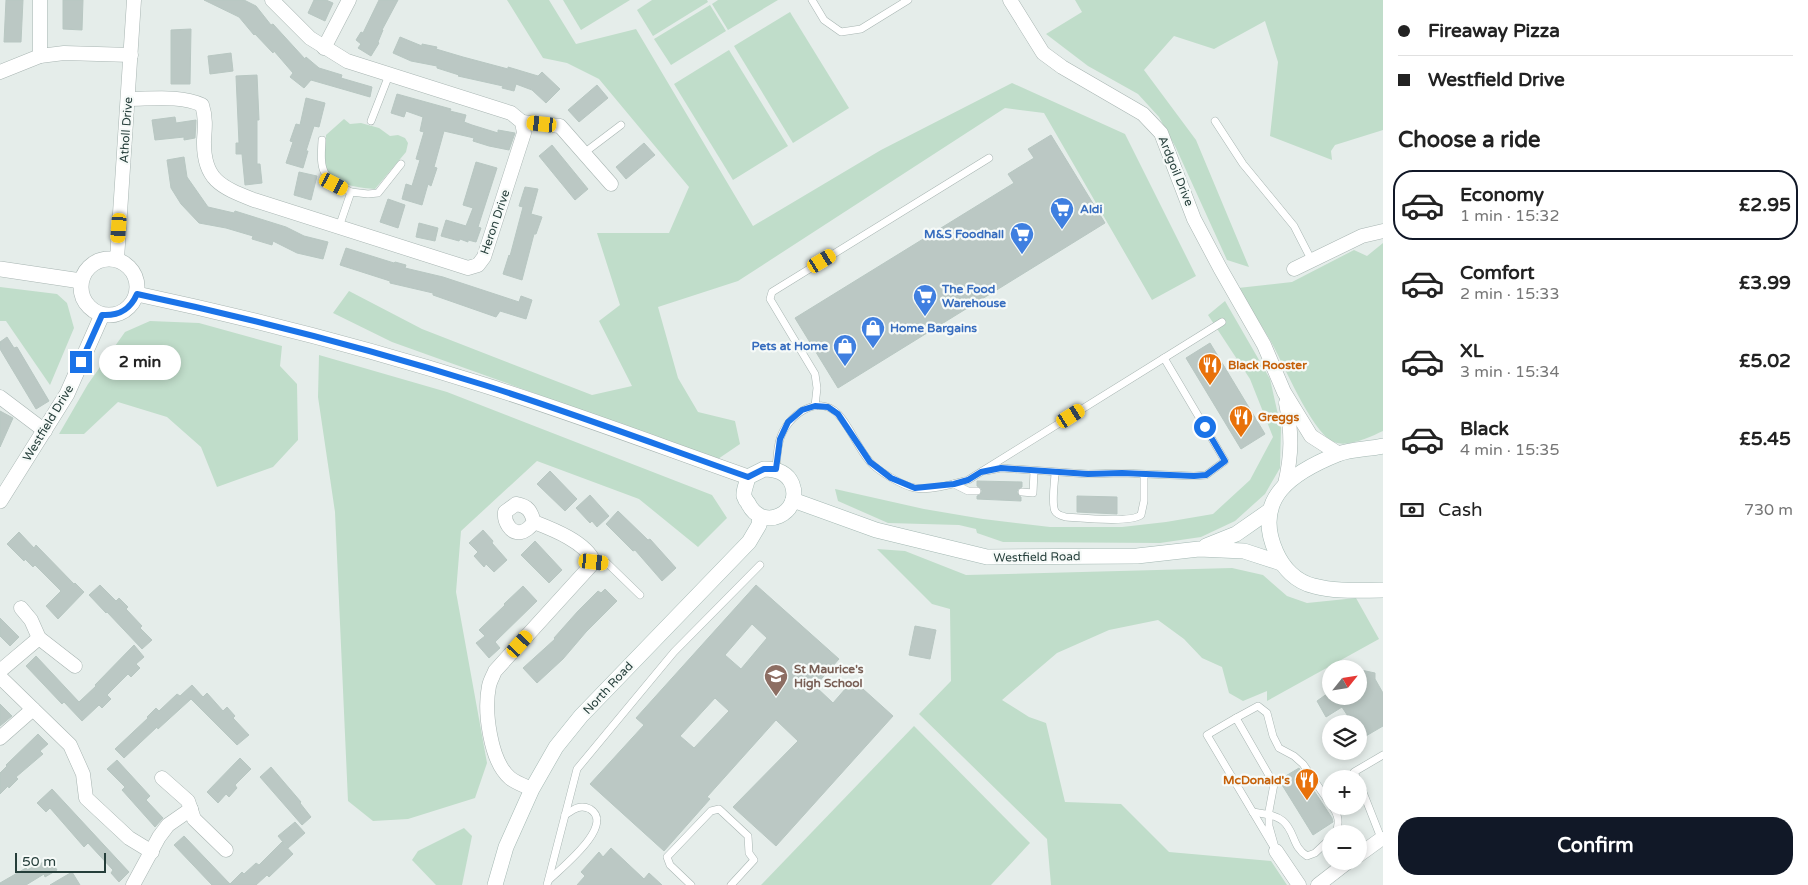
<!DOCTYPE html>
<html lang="en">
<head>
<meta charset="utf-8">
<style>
  body { margin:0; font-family:"Varela Round",sans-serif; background:#f2f2f2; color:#222; height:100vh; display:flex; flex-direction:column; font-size:19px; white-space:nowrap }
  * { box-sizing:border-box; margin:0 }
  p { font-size:16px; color:#767676 }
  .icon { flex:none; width:28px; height:28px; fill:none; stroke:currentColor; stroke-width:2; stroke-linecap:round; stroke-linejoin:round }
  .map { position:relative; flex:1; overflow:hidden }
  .sheet { display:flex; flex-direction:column; background:#fff; width:425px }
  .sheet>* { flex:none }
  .guide { display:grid; align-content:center; height:110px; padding:0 15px; background:#fff }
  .needle { width:32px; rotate:60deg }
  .tools { position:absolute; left:1322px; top:660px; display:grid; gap:10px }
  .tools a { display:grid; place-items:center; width:45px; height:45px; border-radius:50%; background:#fff; box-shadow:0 2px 8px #0003; font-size:25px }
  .scale { position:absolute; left:15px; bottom:12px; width:91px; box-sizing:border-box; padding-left:5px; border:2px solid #253e3a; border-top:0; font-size:14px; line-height:18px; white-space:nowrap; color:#253e3a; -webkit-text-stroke:4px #f6faf8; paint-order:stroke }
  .end { position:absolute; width:22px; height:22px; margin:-11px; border:6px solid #1a73e8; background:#fff; box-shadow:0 0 0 2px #fff }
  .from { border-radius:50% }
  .bubble { position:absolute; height:35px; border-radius:18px; background:#fff; box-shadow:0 2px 8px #0003; font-size:16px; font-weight:800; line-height:35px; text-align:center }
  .car { position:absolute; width:15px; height:30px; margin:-15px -8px; border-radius:6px; box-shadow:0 0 4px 1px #0007; background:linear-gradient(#f5c518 24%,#345 0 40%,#f5c518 0 76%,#345 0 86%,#f5c518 0) }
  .guide b { display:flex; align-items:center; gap:18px; height:48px; font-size:19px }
  .guide b+b { border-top:1px solid #e0e0e0 }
  .guide i { width:12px; height:12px; background:#222 }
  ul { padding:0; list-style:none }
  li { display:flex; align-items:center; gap:15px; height:70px; margin:0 10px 8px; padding:0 5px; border:2px solid transparent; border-radius:20px }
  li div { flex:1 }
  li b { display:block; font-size:19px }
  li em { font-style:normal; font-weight:800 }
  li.active { border-color:#111827 }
  li>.icon { width:45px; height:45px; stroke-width:1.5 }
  h2 { padding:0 15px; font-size:22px; line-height:60px }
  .pay { display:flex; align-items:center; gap:12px; height:55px; padding:0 15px; font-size:19px }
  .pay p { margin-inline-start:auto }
  .cta { display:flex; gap:10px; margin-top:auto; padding:10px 15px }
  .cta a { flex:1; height:58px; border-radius:20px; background:#111827; color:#fff; font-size:20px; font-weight:800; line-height:58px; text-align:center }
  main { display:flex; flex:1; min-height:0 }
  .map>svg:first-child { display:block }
</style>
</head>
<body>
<main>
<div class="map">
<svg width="1383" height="885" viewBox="0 0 1383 885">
  <rect width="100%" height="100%" fill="#e5edea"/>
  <g fill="#c0ddca">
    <polygon points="507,0 549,0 576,44 636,29 753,226 881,150 1012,83 1125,134 1196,276 1152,300 1044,113 1005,108 738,281 658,307 678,378 698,412 735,421 740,444 718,459 392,342 333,313 349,291 422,329 592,395 632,386 599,321 620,305 597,233 669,233 689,187 599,79 567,63 543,58"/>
    <polygon points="563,0 630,0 581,30"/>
    <polygon points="652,0 707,0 708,2 653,36 637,10"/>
    <polygon points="718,0 778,0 728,30 712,4"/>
    <polygon points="1075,0 1383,0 1383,130 1335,145 1331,151 1332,160 1270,136 1278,62 1265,21 1214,49 1174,36 1144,70 1196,140 1249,267 1227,260 1176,148 1159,117 1138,94 1088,66 1046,34 1082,12"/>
    <polygon points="710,5 726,31 671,65 654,39"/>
    <polygon points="790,12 849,108 793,143 734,46"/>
    <polygon points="729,50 788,146 733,180 674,84"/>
    <path d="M344,119L350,124L361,123L379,128L390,136L398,135L405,138L408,143L406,152L375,189C362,188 332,185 326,170C323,161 326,145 326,135Z"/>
    <path d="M1383,243V431C1370,437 1346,449 1332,441C1310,429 1284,364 1270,340C1260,323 1249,306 1238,288L1292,282L1354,250L1367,256Z"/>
    <polygon points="0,287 57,294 67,303 74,328 50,385 6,321 0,321"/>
    <polygon points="1225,301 1270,379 1281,428 1280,468 1265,494 1235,521 1201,537 1160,543 1003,542 977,533 976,529 959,525 888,523 838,501 835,489 924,509 983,519 1050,527 1122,527 1166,522 1213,514 1250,480 1273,437 1250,379 1208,315"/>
    <polygon points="150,321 199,323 282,346 280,366 297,384 298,440 273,467 217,487 201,447 167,417 118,402 84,434 59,434 88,384 125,332"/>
    <polygon points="319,355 447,392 712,495 727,518 698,547 639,499 537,461 461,531 456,592 487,763 475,798 408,819 373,821 348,801 335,512 318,397"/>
    <polygon points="877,549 905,551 966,575 1232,568 1263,575 1287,596 1307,603 1356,598 1379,639 1267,701 1267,691 1243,701 1229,693 1222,667 1202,658 1184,639 1158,620 1109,630 1057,653 1002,700 1029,717 1046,723 1065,802 1121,804 1169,852 1271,861 1287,885 1051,885 1047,839 919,714 951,681 950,609 932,604"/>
    <polygon points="914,726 1030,843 991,885 761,885"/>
    <polygon points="464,828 472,836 462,885 436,885 412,860 418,851"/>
  </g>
  <g fill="#bbc8c4" stroke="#b8c7c2" fill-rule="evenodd">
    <polygon points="6,0 23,0 21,42 4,42"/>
    <polygon points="63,0 83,0 82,30 63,29"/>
    <polygon points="204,0 244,0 256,6 271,25 273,24 305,59 306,57 319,68 342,75 341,78 372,87 370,97 311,80 304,88 290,77 293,73 274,51 273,53 255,34 254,35 239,17"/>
    <polygon points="314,0 326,0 333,3 325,21 308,13"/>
    <polygon points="379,0 398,0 382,30 383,30 378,42 379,43 371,56 358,48 361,44 356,40 361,32 363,33"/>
    <polygon points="191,29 190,84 171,84 171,30"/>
    <polygon points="400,37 422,46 422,44 437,47 436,49 463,57 508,69 508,67 538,76 542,72 560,89 546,103 532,90 516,84 514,91 502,88 503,86 458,76 459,75 437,68 437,66 411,61 393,53"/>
    <polygon points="231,53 233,71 210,74 208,56"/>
    <polygon points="257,75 259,120 257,120 257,164 260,164 262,183 245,185 242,154 236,154 236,143 239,143 236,76"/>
    <polygon points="597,85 608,98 579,122 568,110"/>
    <polygon points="397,94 451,109 450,111 466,115 464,122 472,125 498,133 498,130 515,133 509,150 489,146 473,141 474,138 444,131 434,167 437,168 431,186 428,184 422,205 402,199 406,184 412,186 420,160 416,159 424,132 420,131 423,117 406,111 404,117 391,113"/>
    <polygon points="306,98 325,103 319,127 314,126 306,151 308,151 303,168 286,163 293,142 290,141 296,124 300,125"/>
    <polygon points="175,117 176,123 196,120 195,138 184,140 184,137 155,140 152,120"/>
    <polygon points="1051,135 1105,223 838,388 795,318 1014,183 1008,174 1034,158 1028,149"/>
    <polygon points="644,143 655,155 626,179 616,167"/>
    <polygon points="552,145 588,189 575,200 539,156"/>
    <polygon points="184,157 187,177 208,207 234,213 235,211 286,227 304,236 328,242 323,259 297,253 273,241 272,245 252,239 253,236 226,228 199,223 181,204 171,188 167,160"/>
    <polygon points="476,162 497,168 478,227 481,228 476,242 468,240 468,242 460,239 459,241 441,236 446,220 466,226 473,208 463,205"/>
    <polygon points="299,172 317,176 311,200 294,195"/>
    <polygon points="525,187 538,189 531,214 542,217 536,234 534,234 522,280 503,274 509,255 510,256 523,207 519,206"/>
    <polygon points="388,199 405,205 398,228 380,222"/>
    <polygon points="419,223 438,228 435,241 416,237"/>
    <polygon points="346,248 394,263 395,262 406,265 405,268 443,277 519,302 521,296 532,300 526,319 500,311 496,317 433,295 433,293 390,283 390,281 340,265"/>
    <polygon points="7,337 14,348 17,347 49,401 36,409 0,349 0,342"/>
    <polygon points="1210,343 1265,434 1241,449 1186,358"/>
    <polygon points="0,411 13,418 0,447"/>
    <polygon points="550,471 577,499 565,511 537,484"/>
    <polygon points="977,481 1022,482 1022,487 1018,489 1017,492 1019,496 1021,497 1021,501 977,499 977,496 980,495 982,491 981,488 977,486"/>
    <polygon points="590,495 609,516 597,527 592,521 590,523 576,508"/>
    <polygon points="1077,496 1117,497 1117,514 1077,512"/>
    <polygon points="618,511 648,540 650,539 676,568 662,581 635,550 633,551 606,524"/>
    <polygon points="483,530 493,541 492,543 507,560 494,572 486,564 484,567 474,556 478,552 469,543"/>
    <polygon points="19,532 34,548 36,545 74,584 75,583 84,592 58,619 46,606 61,591 35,565 33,567 25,559 24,561 7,544"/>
    <polygon points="535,541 562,570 549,583 521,555"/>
    <polygon points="100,585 116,601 119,598 128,607 126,609 142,626 140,628 152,640 142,649 107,612 106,613 89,595"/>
    <path d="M756,585L839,659L815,686L833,703L853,680L893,716L776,846L733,807L798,741L776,720L707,797L710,799L664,851L590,784L644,725L636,718ZM752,624L767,638L741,669L725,655ZM715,698L729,711L694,748L680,736Z"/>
    <polygon points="523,586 537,601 495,642 500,648 489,658 476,643 485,636 479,630 505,605 504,604"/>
    <polygon points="605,589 617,601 586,632 563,659 537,683 523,668 555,639 554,638 578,611 598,591 601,593"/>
    <polygon points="0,618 19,637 10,646 0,636"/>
    <polygon points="915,626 936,630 930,659 909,655"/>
    <polygon points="134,645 144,657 136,664 140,668 131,677 128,674 107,695 111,699 102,708 99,705 82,721 64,702 62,704 26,666 36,656 79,702 96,686 95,685"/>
    <polygon points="1361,670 1375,673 1375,679 1383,693 1383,726 1359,740 1359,724 1353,724 1342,707 1326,717 1317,701 1331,691 1331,696 1359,696 1359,675"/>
    <polygon points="192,685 203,697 207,693 223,711 227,707 235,716 233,718 249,735 237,745 191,699 158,729 157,727 124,758 115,749 148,718 147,717 156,708 159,711 177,694 180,696"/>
    <polygon points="0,704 12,716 0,726"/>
    <polygon points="38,734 48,744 40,751 43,754 16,777 18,779 9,788 8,786 0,794 0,773 7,766 6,765"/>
    <polygon points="240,758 251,769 235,785 237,788 229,797 226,794 218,803 207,792"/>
    <polygon points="117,760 150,796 146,800 163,818 155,827 122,790 125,787 107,769"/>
    <polygon points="271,767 301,802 300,803 311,817 302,825 260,777"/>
    <polygon points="1299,768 1332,818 1333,822 1313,835 1279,780"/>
    <polygon points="52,789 129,872 119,882 111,873 113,870 88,843 84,847 50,808 46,812 37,803"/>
    <polygon points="295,822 305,833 288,848 278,836"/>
    <polygon points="184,836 230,884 242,872 244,874 256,863 259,865 282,842 293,854 269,877 267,875 256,885 212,885 174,845"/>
    <polygon points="611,848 644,879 649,873 662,885 577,885 585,876 581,872 599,852 603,857"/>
    <polygon points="50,859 57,870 45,877 44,874 26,885 0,885 0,883 26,868 27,870"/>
    <polygon points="72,872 80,885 50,885"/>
  </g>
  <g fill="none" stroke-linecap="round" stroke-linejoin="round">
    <g stroke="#a8b5b2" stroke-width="8">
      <g id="service">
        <polyline points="812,0 824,20 841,32 861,29 908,0"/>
        <polyline points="371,121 389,75"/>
        <polyline points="1215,121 1243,164 1294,226 1312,261"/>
        <path d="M322,140C320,172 321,177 351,192"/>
        <polyline points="584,153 621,125"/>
        <polyline points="339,227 351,192 368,194 378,193 401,164"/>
        <polyline points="815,406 817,388 815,374 770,299 772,292 989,158"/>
        <path d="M776,469C777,460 777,449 780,439C787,416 817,393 838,414C851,428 857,447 870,462C878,471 903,486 915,488C930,491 953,484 968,480L1222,322"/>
        <polyline points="986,471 1001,468 1088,474 1122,473 1194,476 1206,475 1225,461 1164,358"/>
        <path d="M1055,472C1055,481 1051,503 1055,511C1057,515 1062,516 1066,517C1081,518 1131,523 1141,515L1144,501V475"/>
        <polyline points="954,484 968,491 977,491"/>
        <polyline points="1022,492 1033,493 1034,471"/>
        <polyline points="594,562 607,563 640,595"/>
        <polygon points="1236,718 1274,784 1269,811 1269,826 1276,851 1207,735"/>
        <polyline points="1236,718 1258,706 1267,713 1273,736 1279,748 1294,756 1303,764 1331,805"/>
        <polyline points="1357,779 1354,772 1383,755"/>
        <polyline points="1359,782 1381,838"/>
        <path d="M1332,806C1339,816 1340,823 1335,834"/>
        <path d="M1253,812C1263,814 1275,814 1283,821C1295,831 1292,847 1307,856L1315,853L1331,838"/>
        <path d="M549,880C561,868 616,825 590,809C580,804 574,809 565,815"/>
        <polyline points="547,885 577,769 674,652 760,565"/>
        <polyline points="691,885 670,865 667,857 711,811 719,809 748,836 749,853 754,860 731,885"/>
      </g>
    </g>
    <g stroke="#a8b5b2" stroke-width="15">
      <g id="minor">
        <polyline points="1010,0 1043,53 1062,67 1143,114 1161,133 1194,219 1220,268 1264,345 1284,392 1311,436 1339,454"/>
        <polyline points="324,48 349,0"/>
        <polyline points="40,56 40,0"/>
        <polyline points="0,72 40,56 64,53 131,55"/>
        <path d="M128,99C152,99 181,95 202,105C206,117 205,128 204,140C203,180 221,187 254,200L468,268L478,265L484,257L524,133L522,122L511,113L347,61L310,38L272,0"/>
        <polyline points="522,122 560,126 611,184"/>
        <polyline points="117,259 134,0"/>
        <polyline points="1294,269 1362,236 1383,231"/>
        <polyline points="0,397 45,431"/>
        <path d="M1285,484C1292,454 1292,433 1286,403"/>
        <polyline points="21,608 31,620 39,638 75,666"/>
        <polyline points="0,671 39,638"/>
        <polyline points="0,677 70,745 83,774 86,798 129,838 152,852"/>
        <polyline points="0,738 33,709"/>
        <polyline points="162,778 188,801 194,819 226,850"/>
        <path d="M532,789C525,786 516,783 510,778C490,761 484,711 489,686C490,681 493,676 495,671L594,562C586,542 552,529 534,522C531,526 527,531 521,532C510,534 504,521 505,512L516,504C528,506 531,511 534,522"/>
        <polyline points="1276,851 1299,885"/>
        <polyline points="1359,855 1381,839"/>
        <polyline points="133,885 159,837 168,825 191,809"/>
        <polyline points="1318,885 1349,861"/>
      </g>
    </g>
    <g stroke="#a8b5b2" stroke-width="16">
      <g id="tertiary">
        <circle cx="109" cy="287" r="28"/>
        <polyline points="0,269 81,281"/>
        <path d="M137,294C254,319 370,349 484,385C573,413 660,446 748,477"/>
        <polyline points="0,501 67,394 102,315"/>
      </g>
    </g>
    <g stroke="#a4b8b3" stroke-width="16">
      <g id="secondary">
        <path d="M1383,446C1369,449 1351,449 1338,454C1293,472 1252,498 1276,552C1283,568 1296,582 1314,586C1336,592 1361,590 1383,590"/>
        <path d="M764,469C776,469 787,472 792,484C803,513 762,533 748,503C746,501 745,499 744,496C743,491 747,483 748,477Z"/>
        <polyline points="793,500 876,530 987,557 1137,556 1199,549 1244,551 1281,563"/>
        <polyline points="1206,546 1236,534 1269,511"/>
        <polyline points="495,885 506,847 532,789 556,747 581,716 749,542 759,525 760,517"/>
      </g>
    </g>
    <use href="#service" stroke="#fff" stroke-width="7"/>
    <use href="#minor" stroke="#fff" stroke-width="14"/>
    <use href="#tertiary" stroke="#fff" stroke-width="15"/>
    <use href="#secondary" stroke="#fff" stroke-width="15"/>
  </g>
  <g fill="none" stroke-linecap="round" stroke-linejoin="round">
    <path stroke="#1a73e8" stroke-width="6" d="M81,362L102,315C119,316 130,310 137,294C254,319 370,349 484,385C573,413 660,446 748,477L764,469H776L780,439L788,422L802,410L815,406L828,407L838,414L870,462L891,478L915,488L954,484L968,480L981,472L1001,468L1088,474L1122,473L1194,476L1206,475L1225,461L1205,427"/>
  </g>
  <defs>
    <g id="supermarket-pin" transform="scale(1.25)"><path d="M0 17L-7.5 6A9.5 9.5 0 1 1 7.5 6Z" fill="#3f7fe0" stroke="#f6faf8"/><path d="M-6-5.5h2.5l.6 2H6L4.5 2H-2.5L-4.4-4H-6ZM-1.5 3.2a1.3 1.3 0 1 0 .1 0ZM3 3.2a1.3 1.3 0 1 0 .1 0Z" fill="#fff"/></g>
    <g id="shop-pin" transform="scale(1.25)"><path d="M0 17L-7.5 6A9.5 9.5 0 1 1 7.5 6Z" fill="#3f7fe0" stroke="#f6faf8"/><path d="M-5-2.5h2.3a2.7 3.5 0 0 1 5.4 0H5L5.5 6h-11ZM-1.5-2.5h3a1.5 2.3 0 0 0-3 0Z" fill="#fff"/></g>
    <g id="restaurant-pin" transform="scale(1.25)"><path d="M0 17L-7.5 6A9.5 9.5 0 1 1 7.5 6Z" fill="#e8710a" stroke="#f6faf8"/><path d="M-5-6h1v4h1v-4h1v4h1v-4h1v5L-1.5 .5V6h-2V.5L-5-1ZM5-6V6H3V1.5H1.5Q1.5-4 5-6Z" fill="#fff"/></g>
    <g id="school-pin" transform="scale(1.25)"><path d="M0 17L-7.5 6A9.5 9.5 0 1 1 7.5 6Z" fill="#8d6e63" stroke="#f6faf8"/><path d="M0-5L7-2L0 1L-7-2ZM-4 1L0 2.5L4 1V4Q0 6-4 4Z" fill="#fff"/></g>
  </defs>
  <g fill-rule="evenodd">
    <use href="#supermarket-pin" x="1062" y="209"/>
    <use href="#supermarket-pin" x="1022" y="234"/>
    <use href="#supermarket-pin" x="925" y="296"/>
    <use href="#shop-pin" x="873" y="328"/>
    <use href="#shop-pin" x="845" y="346"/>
    <use href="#restaurant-pin" x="1210" y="365"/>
    <use href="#restaurant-pin" x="1241" y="417"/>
    <use href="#school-pin" x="776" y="676"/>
    <use href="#restaurant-pin" x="1307" y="780"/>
  </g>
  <g text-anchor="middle" stroke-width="4.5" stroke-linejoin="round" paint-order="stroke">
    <g font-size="12" fill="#253e3a" stroke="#f6faf8">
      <text transform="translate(126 130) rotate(-86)" y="4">Atholl Drive</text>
      <text transform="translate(1176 171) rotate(68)" y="4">Ardgoil Drive</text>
      <text transform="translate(495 222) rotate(-71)" y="4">Heron Drive</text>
      <text transform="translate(48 423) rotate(-59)" y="4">Westfield Drive</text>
      <text transform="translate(1037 557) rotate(-1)" y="4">Westfield Road</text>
      <text transform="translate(608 688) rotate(-47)" y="4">North Road</text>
    </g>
    <g font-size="12" font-weight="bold" fill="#366cbe" stroke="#f6faf8" text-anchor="start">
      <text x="1080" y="213">Aldi</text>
      <text x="1004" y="238" text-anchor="end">M&amp;S Foodhall</text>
      <text x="942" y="293">The Food<tspan x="942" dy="14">Warehouse</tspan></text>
      <text x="890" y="332">Home Bargains</text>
      <text x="828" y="350" text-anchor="end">Pets at Home</text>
    </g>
    <g font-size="12" font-weight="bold" fill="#c56008" stroke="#f6faf8" text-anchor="start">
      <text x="1228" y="369">Black Rooster</text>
      <text x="1258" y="421">Greggs</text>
      <text x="1290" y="784" text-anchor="end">McDonald's</text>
    </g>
    <g font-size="12" font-weight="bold" fill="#785e54" stroke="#f6faf8" text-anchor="start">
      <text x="794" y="673">St Maurice's<tspan x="794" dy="14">High School</tspan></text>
    </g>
  </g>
</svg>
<div class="tools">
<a><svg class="needle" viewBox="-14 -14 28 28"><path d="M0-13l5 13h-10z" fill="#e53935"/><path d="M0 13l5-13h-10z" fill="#767676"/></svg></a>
<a><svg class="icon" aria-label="layers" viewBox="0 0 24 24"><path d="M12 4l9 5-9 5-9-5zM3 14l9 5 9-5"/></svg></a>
<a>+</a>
<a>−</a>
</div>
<div class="scale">50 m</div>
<i class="end from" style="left:1205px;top:427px"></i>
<i class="end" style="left:81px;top:362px"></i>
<div class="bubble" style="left:99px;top:345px;width:82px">2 min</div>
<i class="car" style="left:542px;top:124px;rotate:276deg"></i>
<i class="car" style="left:334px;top:184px;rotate:117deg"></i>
<i class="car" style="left:119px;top:228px;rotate:184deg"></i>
<i class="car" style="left:822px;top:261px;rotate:59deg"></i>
<i class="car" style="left:1071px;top:416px;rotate:58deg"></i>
<i class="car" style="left:594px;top:562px;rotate:96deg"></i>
<i class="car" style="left:520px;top:644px;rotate:42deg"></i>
</div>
<section class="sheet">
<div class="guide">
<b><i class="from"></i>Fireaway Pizza</b>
<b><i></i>Westfield Drive</b>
</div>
<h2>Choose a ride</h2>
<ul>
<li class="active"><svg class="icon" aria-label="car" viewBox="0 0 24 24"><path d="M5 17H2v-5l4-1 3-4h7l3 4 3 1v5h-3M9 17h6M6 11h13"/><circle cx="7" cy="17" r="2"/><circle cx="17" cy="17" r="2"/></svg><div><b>Economy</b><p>1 min · 15:32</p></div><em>£2.95</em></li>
<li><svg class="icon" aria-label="car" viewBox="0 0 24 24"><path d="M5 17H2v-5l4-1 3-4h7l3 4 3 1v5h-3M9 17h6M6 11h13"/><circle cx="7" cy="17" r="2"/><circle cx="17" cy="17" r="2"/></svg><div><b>Comfort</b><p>2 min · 15:33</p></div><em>£3.99</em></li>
<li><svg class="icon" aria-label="car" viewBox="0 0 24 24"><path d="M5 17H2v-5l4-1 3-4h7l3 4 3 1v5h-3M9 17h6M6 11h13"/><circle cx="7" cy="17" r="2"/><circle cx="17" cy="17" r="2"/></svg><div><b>XL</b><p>3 min · 15:34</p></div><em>£5.02</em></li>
<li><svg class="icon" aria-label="car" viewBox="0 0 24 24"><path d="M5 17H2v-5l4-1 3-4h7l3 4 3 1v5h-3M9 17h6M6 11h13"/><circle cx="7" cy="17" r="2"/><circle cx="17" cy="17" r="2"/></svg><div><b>Black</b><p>4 min · 15:35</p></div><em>£5.45</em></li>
</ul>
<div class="pay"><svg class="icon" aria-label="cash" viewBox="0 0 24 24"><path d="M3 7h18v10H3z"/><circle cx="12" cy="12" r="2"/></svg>Cash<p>730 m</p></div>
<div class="cta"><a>Confirm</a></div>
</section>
</main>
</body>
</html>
